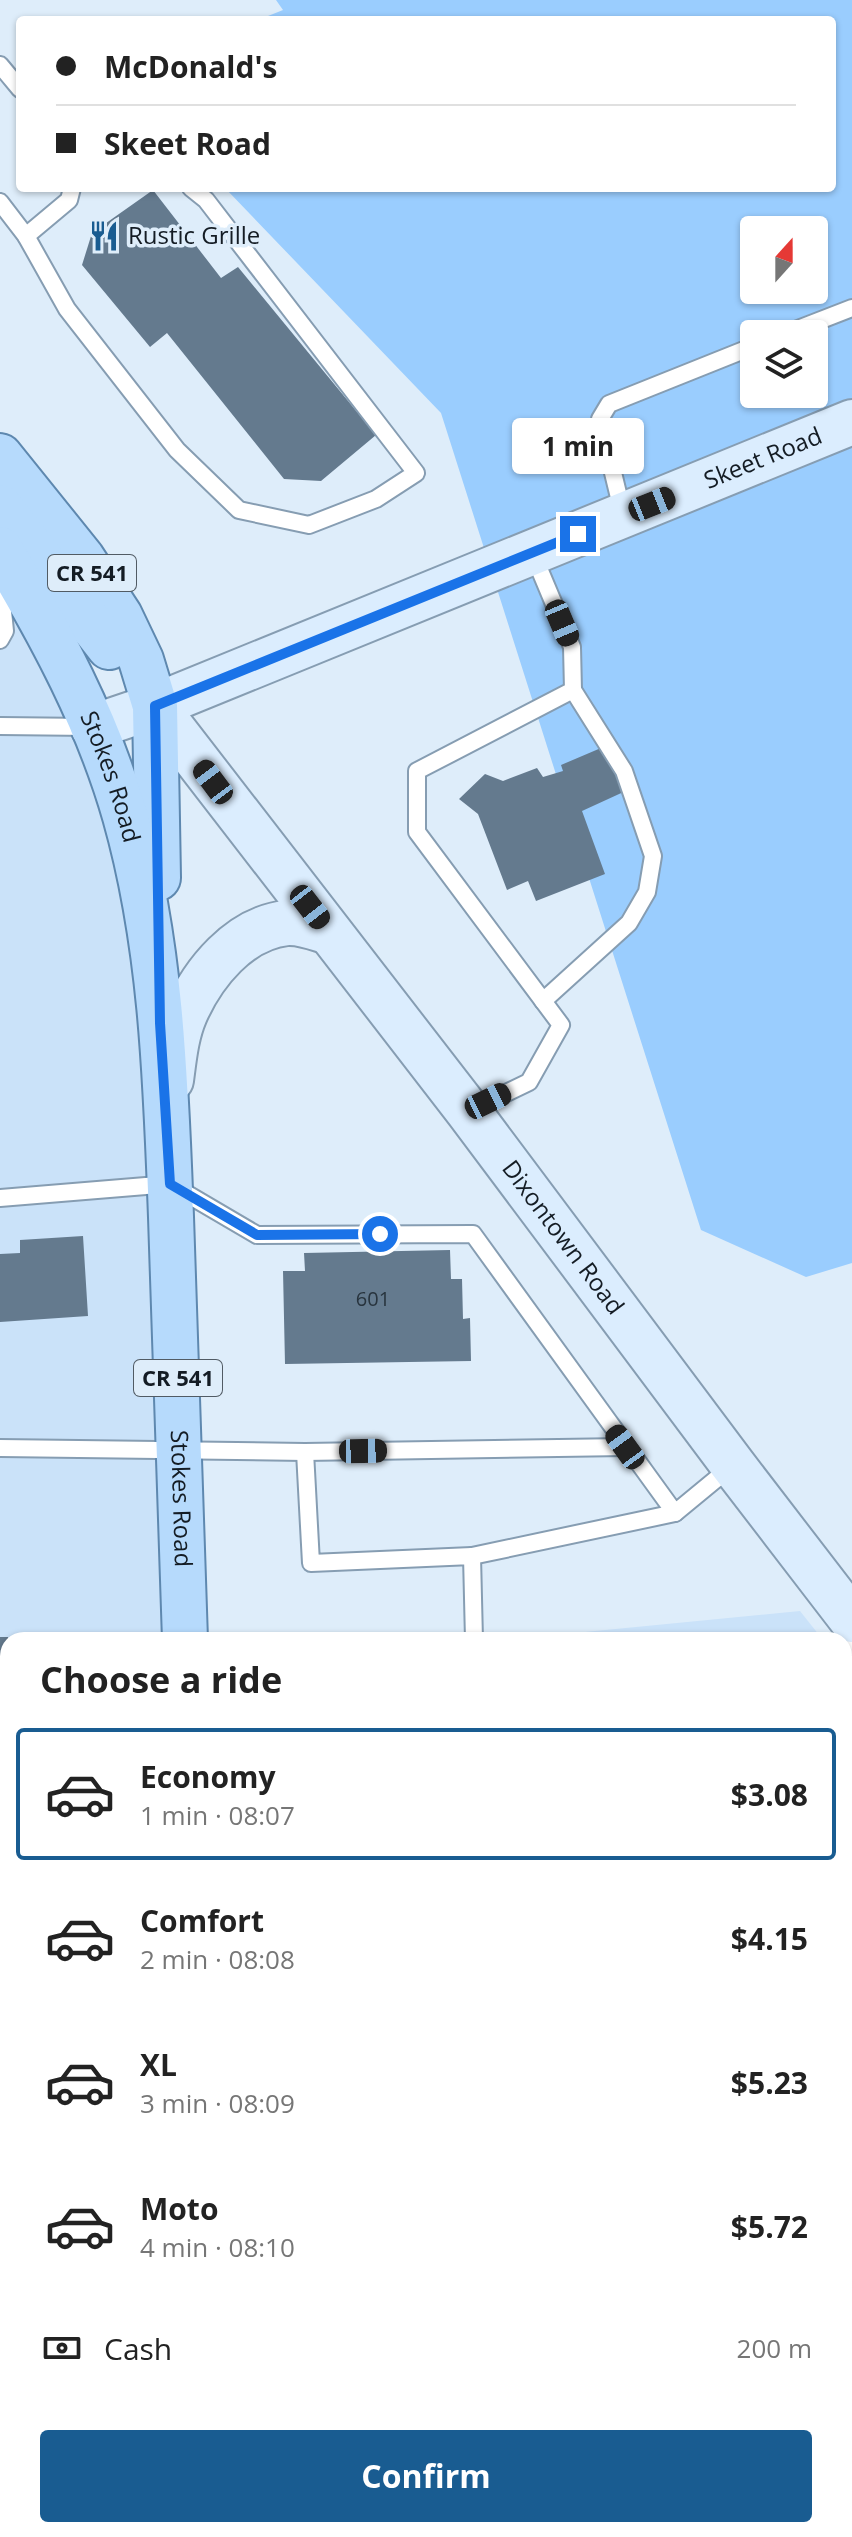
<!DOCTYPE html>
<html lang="en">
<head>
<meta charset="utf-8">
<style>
  body { margin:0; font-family:"Open Sans",sans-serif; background:#f2f2f2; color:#222; height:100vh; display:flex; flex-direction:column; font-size:30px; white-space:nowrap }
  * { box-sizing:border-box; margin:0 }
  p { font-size:26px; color:#767676 }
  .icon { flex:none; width:44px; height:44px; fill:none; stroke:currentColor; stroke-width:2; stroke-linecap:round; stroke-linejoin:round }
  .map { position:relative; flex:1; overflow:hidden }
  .details { position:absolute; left:0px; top:1632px; width:852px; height:906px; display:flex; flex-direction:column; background:#fff; border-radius:24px 24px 0 0; box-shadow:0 2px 6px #0004 }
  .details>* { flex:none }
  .guide { position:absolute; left:16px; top:16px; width:820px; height:176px; border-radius:8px; box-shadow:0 2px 6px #0004; display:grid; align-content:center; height:176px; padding:0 40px; background:#fff }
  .needle { width:52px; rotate:21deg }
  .buttons { position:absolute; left:740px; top:216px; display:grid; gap:16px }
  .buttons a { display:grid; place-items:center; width:88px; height:88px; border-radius:8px; background:#fff; box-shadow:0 2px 6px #0004; font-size:40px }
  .end { position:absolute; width:36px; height:36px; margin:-18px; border:10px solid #1a73e8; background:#fff; box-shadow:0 0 0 4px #fff }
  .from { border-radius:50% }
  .bubble { position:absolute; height:56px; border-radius:8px; background:#fff; box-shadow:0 2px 6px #0004; font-size:26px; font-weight:700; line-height:56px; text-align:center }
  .car { position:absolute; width:24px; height:48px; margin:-24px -12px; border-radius:10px; box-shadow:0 0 6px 2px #0007; background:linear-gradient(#222 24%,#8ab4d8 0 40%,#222 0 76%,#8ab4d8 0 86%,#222 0) }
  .guide b { display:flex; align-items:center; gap:28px; height:76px; font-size:30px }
  .guide b+b { border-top:2px solid #e0e0e0 }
  .guide i { width:20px; height:20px; background:#222 }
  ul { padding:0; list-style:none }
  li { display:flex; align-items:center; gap:24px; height:132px; margin:0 16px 12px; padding:0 24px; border:4px solid transparent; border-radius:8px }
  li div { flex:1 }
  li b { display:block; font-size:30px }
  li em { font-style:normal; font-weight:700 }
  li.active { border-color:#195c91 }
  li>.icon { width:72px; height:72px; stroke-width:1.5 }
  h2 { padding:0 40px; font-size:36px; line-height:96px }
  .pay { display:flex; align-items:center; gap:20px; height:88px; padding:0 40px; font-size:30px }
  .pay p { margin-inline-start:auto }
  .cta { display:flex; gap:16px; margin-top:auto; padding:16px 40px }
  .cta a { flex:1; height:92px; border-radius:8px; background:#195c91; color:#fff; font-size:32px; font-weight:700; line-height:92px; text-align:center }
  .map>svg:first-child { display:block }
</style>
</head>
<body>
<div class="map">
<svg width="852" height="2537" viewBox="0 0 852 2537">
  <rect width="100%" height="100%" fill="#deedfa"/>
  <g fill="#cae2f9">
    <polygon points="0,549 125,816 185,1640 8,1640 8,2530 210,2530 210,2537 0,2537"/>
    <polygon points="800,1611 823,1640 502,1640"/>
    <polygon points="844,1668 852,1678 852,1928 844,1932"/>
    <polygon points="844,2193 852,2204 852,2514 844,2514"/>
    <polygon points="290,2530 835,2530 841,2537 290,2537"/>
  </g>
  <g fill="#9acdfe" fill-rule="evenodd">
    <path d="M276,0H852V1263L806,1277L701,1230L441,413L225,188H832V20H258L283,10ZM754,230H814V290H754ZM754,334H814V394H754Z"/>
    <polygon points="852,1928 852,2204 844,2193 844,1932"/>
  </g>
  <g fill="#647a8e">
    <polygon points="153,190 221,278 238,267 376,435 321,481 284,479 167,333 150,347 82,265 92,233"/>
    <polygon points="608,745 630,789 582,811 605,874 536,901 528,881 507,890 478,814 459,799 485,774 503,781 537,768 543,777 563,771 561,765"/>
    <polygon points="83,1236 88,1316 0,1322 0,1254 20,1253 20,1240"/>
    <polygon points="450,1250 451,1279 462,1279 463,1319 470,1318 471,1361 285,1364 283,1271 305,1271 304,1253"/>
    <rect x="0" y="1637" width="8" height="84"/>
    <polygon points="844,1849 852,1860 852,1866 844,1872"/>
    <rect x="403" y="2530" width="57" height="7"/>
  </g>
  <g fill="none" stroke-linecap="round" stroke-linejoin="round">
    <g stroke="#869db2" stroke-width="20">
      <g id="lane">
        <polyline points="0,65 20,89"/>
        <polyline points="0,202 26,236 67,309 177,450 239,510 309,525 376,499 416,473 206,200 191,188"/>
        <polyline points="26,236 69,200 72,188"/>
        <polyline points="785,334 852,308"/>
        <polyline points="623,514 600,419 609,404 754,346"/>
        <polyline points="0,581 5,631 0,640"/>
        <polyline points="0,726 90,727"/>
        <polyline points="543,1001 629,923 647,892 653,856 624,771 573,690"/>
        <polyline points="469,1111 529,1082 561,1025 417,832 417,771 573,690 572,647 533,554"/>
        <polyline points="0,1198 170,1184 257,1235 473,1234 675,1513 732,1466"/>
        <polyline points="0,1448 305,1452 625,1447"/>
        <polyline points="305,1452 311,1563 472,1556 474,1640"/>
        <polyline points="472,1556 675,1513"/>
        <polyline points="844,1651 852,1645"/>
        <polyline points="8,1826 4,1826 8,1925"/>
        <polyline points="0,2293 8,2292"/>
        <polyline points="0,2481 8,2481"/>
      </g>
    </g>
    <g stroke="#869db2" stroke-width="48">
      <g id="secondary">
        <path id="s1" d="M155,706L468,1111L733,1465L852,1620"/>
        <path id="s2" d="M93,727L155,706L852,422"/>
        <path d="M171,1080C174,1058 176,1035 185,1014C203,973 239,928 287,923C302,922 316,928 329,932"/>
      </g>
    </g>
    <g stroke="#5e88af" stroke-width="48">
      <g id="primary">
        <polyline points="0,456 82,558 120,616 141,660 155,706 158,878"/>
        <polyline points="0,507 109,647"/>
        <path id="s3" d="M0,549C51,634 98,721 125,816C162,946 166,1084 171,1217C177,1358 181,1499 185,1640"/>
        <polyline points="210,2530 210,2537"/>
      </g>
    </g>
    <use href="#lane" stroke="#fff" stroke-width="16"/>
    <use href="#secondary" stroke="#dbedfe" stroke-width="44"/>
    <use href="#primary" stroke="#b6dafc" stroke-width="44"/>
  </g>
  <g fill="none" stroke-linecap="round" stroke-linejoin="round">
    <polyline stroke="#1a73e8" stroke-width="10" points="380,1234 257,1235 170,1184 160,1023 155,706 578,534"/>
  </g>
  <defs>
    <g id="restaurant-bare" transform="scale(2.4)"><path d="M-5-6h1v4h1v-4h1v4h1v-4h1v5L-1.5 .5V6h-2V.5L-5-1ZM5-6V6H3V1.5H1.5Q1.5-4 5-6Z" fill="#195c91" stroke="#deedfa" stroke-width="2.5" paint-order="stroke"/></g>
  </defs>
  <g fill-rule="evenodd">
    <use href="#restaurant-bare" x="104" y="236"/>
  </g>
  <g text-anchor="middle" stroke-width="7" stroke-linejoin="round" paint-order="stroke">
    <g font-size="20" fill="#28343e">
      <text x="373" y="1306">601</text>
    </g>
    <g fill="#deedfa" stroke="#515b64" stroke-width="2">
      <rect x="48" y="555" width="88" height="36" rx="6"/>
      <rect x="134" y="1360" width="88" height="36" rx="6"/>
    </g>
    <g font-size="22" font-weight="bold" fill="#141c24">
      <text x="92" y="581">CR 541</text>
      <text x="178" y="1386">CR 541</text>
    </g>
    <g font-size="24" fill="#141c24" stroke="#deedfa" text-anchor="start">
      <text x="128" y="244">Rustic Grille</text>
    </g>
    <g font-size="24" fill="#141c24" stroke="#deedfa">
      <text dy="8" stroke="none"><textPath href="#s2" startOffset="722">Skeet Road</textPath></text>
      <text dy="8" stroke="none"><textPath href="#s3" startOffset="254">Stokes Road</textPath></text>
      <text dy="8" stroke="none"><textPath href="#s1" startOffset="670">Dixontown Road</textPath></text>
      <text dy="8" stroke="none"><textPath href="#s3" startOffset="982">Stokes Road</textPath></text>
    </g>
  </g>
</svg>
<div class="buttons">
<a><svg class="needle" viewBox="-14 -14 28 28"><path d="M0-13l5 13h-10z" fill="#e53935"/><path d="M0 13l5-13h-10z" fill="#767676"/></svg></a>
<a><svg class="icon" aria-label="layers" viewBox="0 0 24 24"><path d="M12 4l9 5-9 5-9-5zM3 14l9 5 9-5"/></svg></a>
</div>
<i class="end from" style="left:380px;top:1234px"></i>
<i class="end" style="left:578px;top:534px"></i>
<div class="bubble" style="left:512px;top:418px;width:132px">1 min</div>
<i class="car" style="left:652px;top:504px;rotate:68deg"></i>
<i class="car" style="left:562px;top:623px;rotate:157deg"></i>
<i class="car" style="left:213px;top:782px;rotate:323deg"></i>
<i class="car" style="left:310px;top:907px;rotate:142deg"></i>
<i class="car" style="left:488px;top:1101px;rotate:64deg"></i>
<i class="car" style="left:625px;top:1447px;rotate:324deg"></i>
<i class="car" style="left:363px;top:1451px;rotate:89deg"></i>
<div class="guide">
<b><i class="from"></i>McDonald's</b>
<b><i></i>Skeet Road</b>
</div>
<section class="details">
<h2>Choose a ride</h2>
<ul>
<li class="active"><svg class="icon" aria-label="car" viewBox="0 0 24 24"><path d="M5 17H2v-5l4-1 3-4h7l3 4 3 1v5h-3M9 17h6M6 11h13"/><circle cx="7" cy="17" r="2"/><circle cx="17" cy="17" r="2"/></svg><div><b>Economy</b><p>1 min · 08:07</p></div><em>$3.08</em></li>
<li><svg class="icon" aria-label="car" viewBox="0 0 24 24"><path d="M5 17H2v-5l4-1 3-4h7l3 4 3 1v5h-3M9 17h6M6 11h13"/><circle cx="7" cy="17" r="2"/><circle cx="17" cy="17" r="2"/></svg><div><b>Comfort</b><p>2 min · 08:08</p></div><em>$4.15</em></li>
<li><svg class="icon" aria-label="car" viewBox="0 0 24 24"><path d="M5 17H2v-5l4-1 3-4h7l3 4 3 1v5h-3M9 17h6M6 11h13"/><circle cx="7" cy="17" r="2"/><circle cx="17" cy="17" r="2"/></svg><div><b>XL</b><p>3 min · 08:09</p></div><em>$5.23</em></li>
<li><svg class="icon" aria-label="car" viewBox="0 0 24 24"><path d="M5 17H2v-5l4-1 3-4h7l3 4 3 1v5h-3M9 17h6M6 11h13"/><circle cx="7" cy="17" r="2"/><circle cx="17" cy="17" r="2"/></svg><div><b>Moto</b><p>4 min · 08:10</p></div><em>$5.72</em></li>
</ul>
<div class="pay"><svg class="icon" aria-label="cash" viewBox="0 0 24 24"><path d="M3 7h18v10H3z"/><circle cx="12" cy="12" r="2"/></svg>Cash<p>200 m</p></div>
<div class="cta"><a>Confirm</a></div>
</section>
</div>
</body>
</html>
